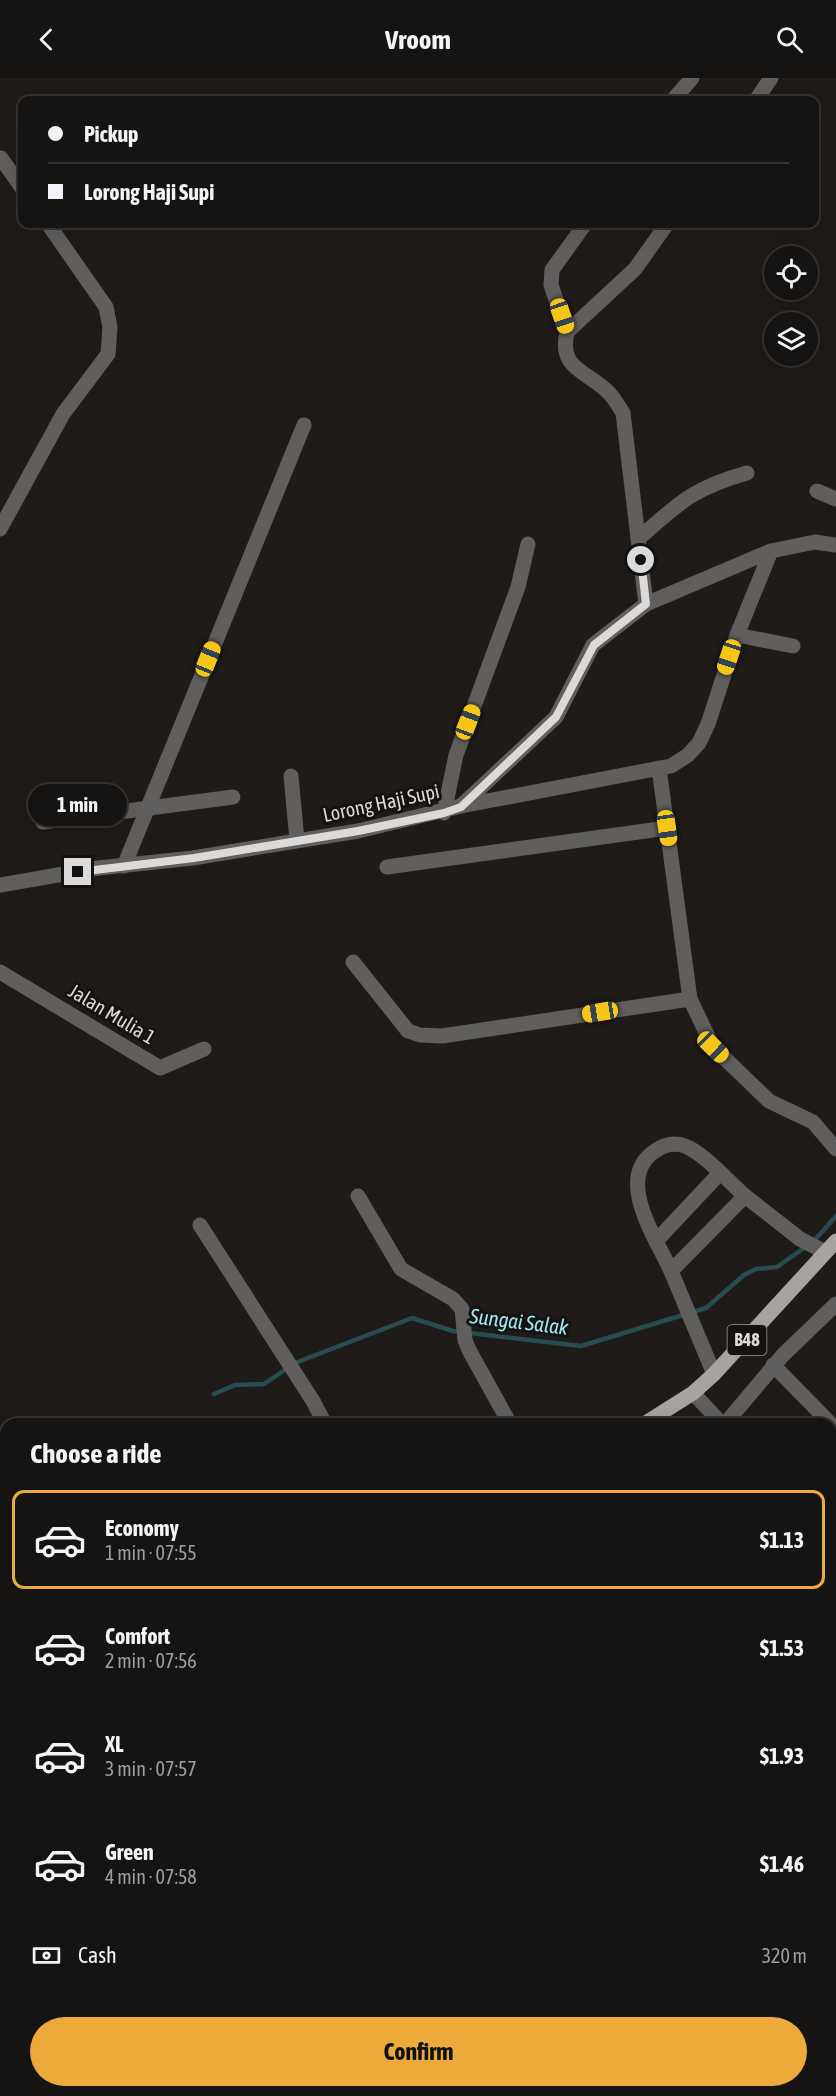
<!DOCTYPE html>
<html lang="en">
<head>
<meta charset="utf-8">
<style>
  body { margin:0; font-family:"Asap Condensed",sans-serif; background:#1f1d1b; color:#f1f3f6; height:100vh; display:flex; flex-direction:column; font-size:22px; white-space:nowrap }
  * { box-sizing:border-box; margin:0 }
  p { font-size:20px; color:#9e9e9f }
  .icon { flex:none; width:33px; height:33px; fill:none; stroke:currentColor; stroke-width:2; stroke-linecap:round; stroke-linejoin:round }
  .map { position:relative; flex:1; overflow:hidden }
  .details { position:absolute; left:0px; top:1340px; width:837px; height:680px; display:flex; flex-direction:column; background:#161412; border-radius:18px 18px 0 0; box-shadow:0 6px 24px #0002,0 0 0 2px #353332 }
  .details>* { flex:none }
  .banner { position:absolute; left:18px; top:18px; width:801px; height:132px; border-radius:12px; box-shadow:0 6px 24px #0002,0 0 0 2px #353332; display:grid; align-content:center; height:132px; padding:0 30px; background:#161412 }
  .tools { position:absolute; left:764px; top:168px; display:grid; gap:12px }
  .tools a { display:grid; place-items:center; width:54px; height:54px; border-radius:50%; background:#161412; box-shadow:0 6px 24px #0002,0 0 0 2px #353332; font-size:30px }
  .end { position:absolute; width:27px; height:27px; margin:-14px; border:8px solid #dcdad8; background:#111; box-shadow:0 0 0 3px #111 }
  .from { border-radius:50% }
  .bubble { position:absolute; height:42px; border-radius:21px; background:#161412; box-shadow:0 6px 24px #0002,0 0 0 2px #353332; font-size:20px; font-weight:700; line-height:42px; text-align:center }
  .car { position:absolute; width:18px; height:36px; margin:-18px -9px; border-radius:8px; box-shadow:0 0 4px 2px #0007; background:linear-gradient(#f5c518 24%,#345 0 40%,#f5c518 0 76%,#345 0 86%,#f5c518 0) }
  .banner b { display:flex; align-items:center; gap:21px; height:57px; font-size:22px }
  .banner b+b { border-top:2px solid #353332 }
  .banner i { width:15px; height:15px; background:#f1f3f6 }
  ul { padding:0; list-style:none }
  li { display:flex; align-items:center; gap:18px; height:99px; margin:0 12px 9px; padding:0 18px; border:3px solid transparent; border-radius:12px }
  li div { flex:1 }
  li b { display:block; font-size:22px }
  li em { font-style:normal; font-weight:700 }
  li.active { border-color:#ebaa39 }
  li>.icon { width:54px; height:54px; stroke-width:1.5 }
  h2 { padding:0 30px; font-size:27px; line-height:72px }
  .pay { display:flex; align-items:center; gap:15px; height:66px; padding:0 30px; font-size:22px }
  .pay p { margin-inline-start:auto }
  .primary-button { display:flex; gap:12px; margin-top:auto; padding:12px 30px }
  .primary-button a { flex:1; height:69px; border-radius:36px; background:#ebaa39; color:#111; font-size:24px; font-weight:700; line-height:69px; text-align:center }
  header { display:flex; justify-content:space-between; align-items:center; height:78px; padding:0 30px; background:#161412; font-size:27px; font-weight:700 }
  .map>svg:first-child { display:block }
</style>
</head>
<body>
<header><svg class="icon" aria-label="back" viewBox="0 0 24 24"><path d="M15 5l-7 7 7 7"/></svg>Vroom<svg class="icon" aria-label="search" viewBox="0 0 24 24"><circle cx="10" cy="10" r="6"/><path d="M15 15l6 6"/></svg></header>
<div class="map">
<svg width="836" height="2018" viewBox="0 0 836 2018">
  <rect width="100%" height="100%" fill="#1e1b18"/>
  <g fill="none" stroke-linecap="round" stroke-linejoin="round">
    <g stroke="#294c53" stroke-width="4.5">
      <polyline points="813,1164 836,1138"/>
      <polyline points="214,1316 235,1307 264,1306 295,1285 412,1240 453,1253 581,1268 706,1230 744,1197 756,1191 777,1189 807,1168"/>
    </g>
    <g stroke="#615f5d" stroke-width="15">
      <polyline points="673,22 692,0"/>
      <polyline points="756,22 771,0"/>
      <polyline points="1,80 22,110"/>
      <polyline points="567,254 551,207 552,192 585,146"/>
      <polyline points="817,413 836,421"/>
      <polyline points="0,451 63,336 108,276 110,249 106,229 48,146"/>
      <path d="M638,461C679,425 693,410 747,395"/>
      <path d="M646,526L623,335C619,329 615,321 609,315C588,293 558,292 567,254L635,191L667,146"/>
      <polyline points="737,557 793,568"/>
      <polyline points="659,690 690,921 713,969 769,1023 813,1044 836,1071"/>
      <polyline points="291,698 297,762"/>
      <polyline points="461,728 556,639 593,567 646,526 771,473 815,464 836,467"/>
      <polyline points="444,735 456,677 518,509 528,466"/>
      <polyline points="43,744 233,719"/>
      <polyline points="124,788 304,347"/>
      <polyline points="387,789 667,750"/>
      <polyline points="0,807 98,790 193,780 358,753 461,728 671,688 688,677 699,665 708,646 737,557 771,473"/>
      <polyline points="353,884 408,953 420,957 442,958 690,921"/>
      <polyline points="0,894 160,990 204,971"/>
      <polyline points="358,1118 401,1191 453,1221 462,1231 465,1262 469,1272 510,1346"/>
      <polyline points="200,1147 313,1323 325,1346"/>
      <polyline points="657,1162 719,1096"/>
      <path d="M671,1193C656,1160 614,1100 655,1073C665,1066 674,1064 685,1068C705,1076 729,1104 745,1118"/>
      <polyline points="773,1287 831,1346"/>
      <polyline points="714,1296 671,1193 745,1118 800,1161 825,1174"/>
      <polyline points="693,1315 722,1346"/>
      <polyline points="725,1346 783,1277 836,1226"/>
      <polyline points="831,1443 836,1447"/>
      <polyline points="0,1588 6,1596"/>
      <polyline points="0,1733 6,1738"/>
      <polyline points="831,1756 836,1755"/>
      <polyline points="117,2018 122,2013"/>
    </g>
    <g stroke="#a7a3a0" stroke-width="15">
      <polyline points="644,1346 693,1315 714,1296 836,1163"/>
      <polyline points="0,1672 6,1667"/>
    </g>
  </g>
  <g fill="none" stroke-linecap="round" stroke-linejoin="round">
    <polyline stroke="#dcdad8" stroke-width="8" points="78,794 194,780 358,753 444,735 461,729 556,639 594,567 646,526 641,482"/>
  </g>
  <g text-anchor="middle" stroke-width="6" stroke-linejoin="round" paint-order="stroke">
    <rect fill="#15120f" stroke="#a09e9c" stroke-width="1.5" x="727.5" y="1247" width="39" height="30" rx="4.5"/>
    <g font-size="18" font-weight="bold" fill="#dcdad8">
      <text x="747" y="1268">B48</text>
    </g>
    <g font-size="20" fill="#dcdad8" stroke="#15120f">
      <text transform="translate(381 725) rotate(-12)" y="7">Lorong Haji Supi</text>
      <text transform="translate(112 936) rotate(31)" y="7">Jalan Mulia 1</text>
    </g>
    <g font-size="21" font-style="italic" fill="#a1e8f5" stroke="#15120f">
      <text transform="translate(519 1244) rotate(7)" y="7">Sungai Salak</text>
    </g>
  </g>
</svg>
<div class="tools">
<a><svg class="icon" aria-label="locate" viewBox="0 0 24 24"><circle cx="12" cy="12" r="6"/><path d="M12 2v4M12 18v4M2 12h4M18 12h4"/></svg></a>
<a><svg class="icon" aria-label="layers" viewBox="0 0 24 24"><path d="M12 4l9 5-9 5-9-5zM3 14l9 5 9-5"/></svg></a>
</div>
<i class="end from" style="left:641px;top:482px"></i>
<i class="end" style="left:78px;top:794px"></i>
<div class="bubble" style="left:28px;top:706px;width:99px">1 min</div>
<i class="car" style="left:562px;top:238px;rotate:161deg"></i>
<i class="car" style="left:729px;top:579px;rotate:198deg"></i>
<i class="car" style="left:208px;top:581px;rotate:22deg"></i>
<i class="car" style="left:468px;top:644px;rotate:21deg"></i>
<i class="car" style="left:667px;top:750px;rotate:172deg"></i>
<i class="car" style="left:600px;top:934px;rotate:261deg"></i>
<i class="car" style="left:713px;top:969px;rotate:134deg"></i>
<div class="banner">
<b><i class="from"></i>Pickup</b>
<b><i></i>Lorong Haji Supi</b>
</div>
<section class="details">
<h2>Choose a ride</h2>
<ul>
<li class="active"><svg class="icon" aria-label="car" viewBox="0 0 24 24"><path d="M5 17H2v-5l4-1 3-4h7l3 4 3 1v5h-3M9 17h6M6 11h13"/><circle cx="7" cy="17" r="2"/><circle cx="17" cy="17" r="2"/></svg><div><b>Economy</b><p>1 min · 07:55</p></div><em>$1.13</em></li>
<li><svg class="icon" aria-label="car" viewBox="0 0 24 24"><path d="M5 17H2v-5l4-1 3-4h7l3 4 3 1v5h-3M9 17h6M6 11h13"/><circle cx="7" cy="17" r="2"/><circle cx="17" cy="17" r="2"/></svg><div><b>Comfort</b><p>2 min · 07:56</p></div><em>$1.53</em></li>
<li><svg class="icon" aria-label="car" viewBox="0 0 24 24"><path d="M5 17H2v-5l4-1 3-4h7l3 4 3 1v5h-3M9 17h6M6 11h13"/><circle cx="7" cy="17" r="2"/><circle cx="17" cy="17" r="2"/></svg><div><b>XL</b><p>3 min · 07:57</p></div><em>$1.93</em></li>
<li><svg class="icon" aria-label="car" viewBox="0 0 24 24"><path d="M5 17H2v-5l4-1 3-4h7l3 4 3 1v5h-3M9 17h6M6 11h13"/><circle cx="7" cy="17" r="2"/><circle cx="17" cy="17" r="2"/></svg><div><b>Green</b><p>4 min · 07:58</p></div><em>$1.46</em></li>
</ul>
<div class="pay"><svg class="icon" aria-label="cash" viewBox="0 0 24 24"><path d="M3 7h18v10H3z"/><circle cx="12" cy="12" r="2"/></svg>Cash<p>320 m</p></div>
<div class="primary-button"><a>Confirm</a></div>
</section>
</div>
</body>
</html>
